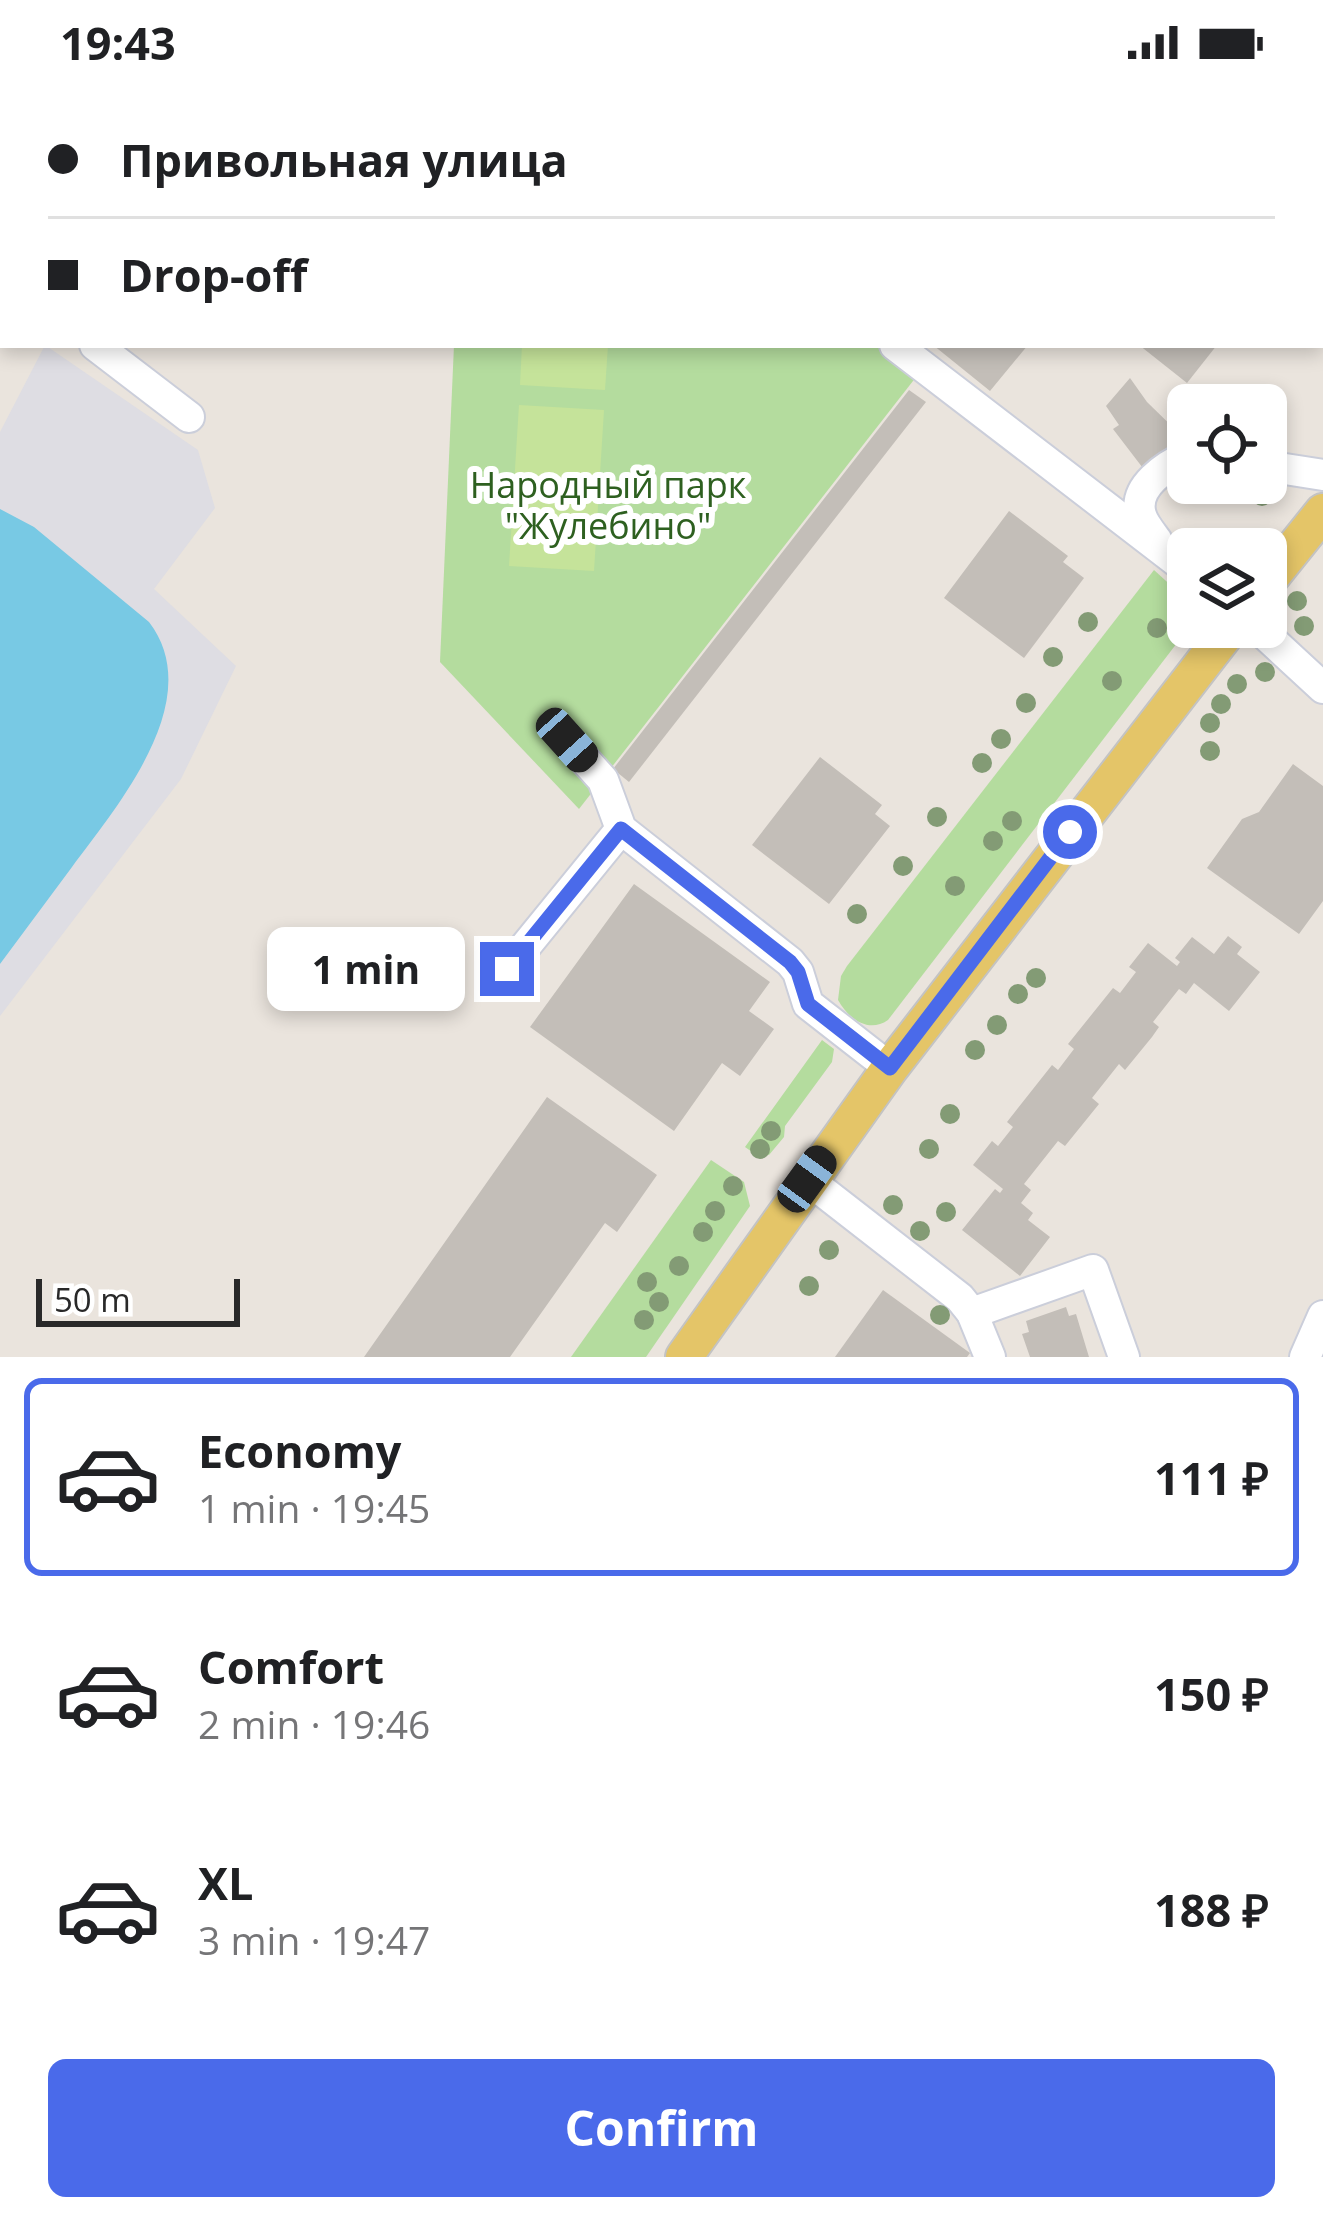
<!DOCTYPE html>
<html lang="en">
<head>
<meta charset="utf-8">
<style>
  body { margin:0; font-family:"Open Sans",sans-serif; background:#f2f2f2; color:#202124; height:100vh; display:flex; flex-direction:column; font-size:45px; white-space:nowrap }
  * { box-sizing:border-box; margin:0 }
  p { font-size:39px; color:#757577 }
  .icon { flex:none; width:66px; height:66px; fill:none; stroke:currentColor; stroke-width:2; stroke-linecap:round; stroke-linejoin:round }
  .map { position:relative; height:1273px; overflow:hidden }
  .side { display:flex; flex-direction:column; background:#fff; flex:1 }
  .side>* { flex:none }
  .hud { position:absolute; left:0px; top:0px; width:1323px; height:264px; box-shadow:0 6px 18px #0003; display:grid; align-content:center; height:264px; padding:0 48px; background:#fff }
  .buttons { position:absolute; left:1167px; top:300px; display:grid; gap:24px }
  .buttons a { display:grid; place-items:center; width:120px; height:120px; border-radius:18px; background:#fff; box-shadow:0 6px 18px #0003; font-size:60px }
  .scale { position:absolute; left:36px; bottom:30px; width:204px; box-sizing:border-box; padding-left:12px; border:6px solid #292929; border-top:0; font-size:33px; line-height:42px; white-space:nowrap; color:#292929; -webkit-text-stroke:9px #fff; paint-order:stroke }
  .end { position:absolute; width:54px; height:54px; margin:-27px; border:15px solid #4a6aea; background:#fff; box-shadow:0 0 0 6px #fff }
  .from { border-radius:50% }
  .bubble { position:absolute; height:84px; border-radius:18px; background:#fff; box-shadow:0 6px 18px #0003; font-size:39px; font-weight:700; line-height:84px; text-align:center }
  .car { position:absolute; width:36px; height:72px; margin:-36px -18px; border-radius:15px; box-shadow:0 0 9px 3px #0007; background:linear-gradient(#222 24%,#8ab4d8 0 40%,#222 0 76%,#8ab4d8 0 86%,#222 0) }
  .hud b { display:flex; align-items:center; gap:42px; height:114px; font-size:45px }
  .hud b+b { border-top:3px solid #e0e0e0 }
  .hud i { width:30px; height:30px; background:#202124 }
  ul { padding:21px 0 0; list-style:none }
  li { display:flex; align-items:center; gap:36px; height:198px; margin:0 24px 18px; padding:0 24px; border:6px solid transparent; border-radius:18px }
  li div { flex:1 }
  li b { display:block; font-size:45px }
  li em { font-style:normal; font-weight:700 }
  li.current { border-color:#4a6aea }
  li>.icon { width:108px; height:108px; stroke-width:1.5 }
  .primary-button { display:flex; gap:24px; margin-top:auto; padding:24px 48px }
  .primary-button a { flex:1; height:138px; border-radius:18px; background:#4a6aea; color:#fff; font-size:48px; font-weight:700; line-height:138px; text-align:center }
  .status { display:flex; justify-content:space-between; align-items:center; height:84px; padding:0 60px; background:#fff; direction:ltr }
  .status svg { height:33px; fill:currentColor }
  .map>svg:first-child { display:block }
</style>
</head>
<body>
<div class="status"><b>19:43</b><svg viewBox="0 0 49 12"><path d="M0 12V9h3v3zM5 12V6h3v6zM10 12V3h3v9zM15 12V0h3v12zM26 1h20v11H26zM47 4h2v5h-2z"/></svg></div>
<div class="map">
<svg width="1323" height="1273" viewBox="0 0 1323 1273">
  <rect width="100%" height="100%" fill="#eae4dd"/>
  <polygon fill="#dedde3" points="45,261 198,366 215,424 154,505 236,582 181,695 0,932 0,348"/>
  <g fill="#b4dc9e">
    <polygon points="466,0 905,0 465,3"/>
    <polygon points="454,261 885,261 920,288 579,725 440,578"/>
    <path d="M1154,486L1188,517L1187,546L888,936C868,950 848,934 838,916L841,892L847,882Z"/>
    <polygon points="822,956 834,965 832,978 785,1042 784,1053 769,1071 755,1070 745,1063"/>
    <polygon points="711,1076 744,1098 750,1122 646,1273 571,1273"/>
  </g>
  <g fill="#c5e39a">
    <polygon points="522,261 608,261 605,306 520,301"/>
    <polygon points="519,321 604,326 594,487 509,482"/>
  </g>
  <path fill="#78c9e4" d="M0,425L34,443L149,538C208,615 118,721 72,783C48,815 24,848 0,880Z"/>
  <g fill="#c3beb8">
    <polygon points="933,261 1028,261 990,307"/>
    <polygon points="1139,261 1217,261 1187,299"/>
    <polygon points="1130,294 1147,318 1188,358 1188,387 1162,409 1113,345 1119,341 1106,322"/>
    <polygon points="909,306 926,318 629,698 613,685"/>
    <polygon points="1009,427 1068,472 1063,478 1084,494 1024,574 944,514"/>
    <polygon points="820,673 882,721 875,730 890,742 829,820 752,761"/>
    <polygon points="1293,680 1323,702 1323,817 1299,850 1207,784 1242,735 1259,728"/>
    <polygon points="634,800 770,898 749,927 774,945 740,992 722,979 674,1047 530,943"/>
    <polygon points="1228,852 1242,863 1237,870 1260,888 1229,927 1194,899 1186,910 1179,905 1153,938 1159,943 1152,953 1125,986 1119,980 1092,1014 1099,1020 1065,1062 1058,1057 1024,1100 1031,1106 1021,1119 1033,1129 1028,1136 1050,1153 1020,1192 962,1146 995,1105 1000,1109 1003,1105 973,1081 992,1057 998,1062 1013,1043 1007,1038 1052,981 1058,986 1074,965 1068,960 1113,904 1120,909 1136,888 1129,883 1148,859 1177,882 1180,878 1175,874 1192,853 1214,870"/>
    <polygon points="547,1013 657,1091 617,1148 605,1139 510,1273 364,1273"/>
    <polygon points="883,1206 970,1269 967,1273 835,1273"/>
    <polygon points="1066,1223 1069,1232 1076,1230 1089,1273 1030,1273 1022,1250 1029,1248 1026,1237"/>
  </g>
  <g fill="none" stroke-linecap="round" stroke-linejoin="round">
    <g stroke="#cbceda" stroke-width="34">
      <g id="minor">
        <polyline points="0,211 3,212"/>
        <polyline points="95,261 189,333"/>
        <polyline points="895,261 1188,486"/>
        <polyline points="1266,382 1323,391"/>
        <path d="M1157,457C1152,450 1143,439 1141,431C1132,403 1167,381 1188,372"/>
        <polyline points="1257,543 1323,604"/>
        <polyline points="567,656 603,696 621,745 790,878 798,888 808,920 890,984"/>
        <polyline points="507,885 621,745"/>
        <polyline points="807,1095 960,1214 972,1229 990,1273"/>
        <polyline points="972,1229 1093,1186 1124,1273"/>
        <polyline points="1305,1273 1323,1232"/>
      </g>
    </g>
    <g stroke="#c3c3c3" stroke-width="40">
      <g id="major">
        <polyline points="1266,499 1323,428"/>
        <polyline points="684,1273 890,984 1231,543"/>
      </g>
    </g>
    <use href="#minor" stroke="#fff" stroke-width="30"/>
    <use href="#major" stroke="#e4c568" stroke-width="36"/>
  </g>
  <g fill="#839b75">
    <circle cx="1262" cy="412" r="10"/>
    <circle cx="1297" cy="517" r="10"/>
    <circle cx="1088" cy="538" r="10"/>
    <circle cx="1304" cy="542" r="10"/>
    <circle cx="1157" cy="544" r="10"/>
    <circle cx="1053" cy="573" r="10"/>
    <circle cx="1265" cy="588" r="10"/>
    <circle cx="1112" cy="597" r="10"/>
    <circle cx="1237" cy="600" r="10"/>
    <circle cx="1026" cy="619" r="10"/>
    <circle cx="1221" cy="620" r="10"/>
    <circle cx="1210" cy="639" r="10"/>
    <circle cx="1001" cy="655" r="10"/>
    <circle cx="1210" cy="667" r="10"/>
    <circle cx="982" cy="679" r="10"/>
    <circle cx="937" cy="733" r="10"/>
    <circle cx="1012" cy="737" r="10"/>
    <circle cx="993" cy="757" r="10"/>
    <circle cx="903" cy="782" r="10"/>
    <circle cx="955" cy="802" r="10"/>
    <circle cx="857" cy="830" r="10"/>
    <circle cx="1036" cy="894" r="10"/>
    <circle cx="1018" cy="910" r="10"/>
    <circle cx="997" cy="941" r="10"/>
    <circle cx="975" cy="966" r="10"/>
    <circle cx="950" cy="1030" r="10"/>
    <circle cx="771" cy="1047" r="10"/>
    <circle cx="760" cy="1065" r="10"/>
    <circle cx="929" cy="1065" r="10"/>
    <circle cx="733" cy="1102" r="10"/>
    <circle cx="893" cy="1121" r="10"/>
    <circle cx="715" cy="1127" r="10"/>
    <circle cx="946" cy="1128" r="10"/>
    <circle cx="920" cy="1147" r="10"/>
    <circle cx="703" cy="1148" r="10"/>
    <circle cx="829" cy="1166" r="10"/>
    <circle cx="679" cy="1182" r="10"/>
    <circle cx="647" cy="1198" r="10"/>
    <circle cx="809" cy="1202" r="10"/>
    <circle cx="659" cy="1218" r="10"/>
    <circle cx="940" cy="1231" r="10"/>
    <circle cx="644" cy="1236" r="10"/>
  </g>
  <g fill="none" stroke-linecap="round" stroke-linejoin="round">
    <polyline stroke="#4a6aea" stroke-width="15" points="507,885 621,745 790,878 798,888 808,920 890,984 1070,748"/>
  </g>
  <g text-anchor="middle" stroke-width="12" stroke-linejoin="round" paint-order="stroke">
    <g font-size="36" fill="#2e6020" stroke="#fff">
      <text x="608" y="414">Народный парк<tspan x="608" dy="41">"Жулебино"</tspan></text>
    </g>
  </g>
</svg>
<div class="buttons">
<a><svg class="icon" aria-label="locate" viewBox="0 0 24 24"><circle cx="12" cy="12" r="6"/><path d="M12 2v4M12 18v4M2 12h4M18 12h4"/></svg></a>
<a><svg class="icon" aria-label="layers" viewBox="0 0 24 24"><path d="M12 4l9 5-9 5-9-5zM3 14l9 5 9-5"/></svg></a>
</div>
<div class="scale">50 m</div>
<i class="end from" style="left:1070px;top:748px"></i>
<i class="end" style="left:507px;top:885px"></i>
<div class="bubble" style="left:267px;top:843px;width:198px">1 min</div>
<i class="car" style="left:567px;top:656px;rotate:138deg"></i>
<i class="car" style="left:807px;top:1095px;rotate:36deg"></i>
<div class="hud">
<b><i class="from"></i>Привольная улица</b>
<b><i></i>Drop-off</b>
</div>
</div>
<section class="side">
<ul>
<li class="current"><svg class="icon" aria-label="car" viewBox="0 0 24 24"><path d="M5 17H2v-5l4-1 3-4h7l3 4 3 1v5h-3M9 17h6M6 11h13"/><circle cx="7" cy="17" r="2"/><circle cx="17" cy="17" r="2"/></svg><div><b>Economy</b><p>1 min · 19:45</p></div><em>111 ₽</em></li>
<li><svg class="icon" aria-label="car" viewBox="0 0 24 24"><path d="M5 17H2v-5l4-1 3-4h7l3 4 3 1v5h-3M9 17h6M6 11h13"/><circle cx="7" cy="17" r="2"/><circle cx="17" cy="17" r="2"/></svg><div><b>Comfort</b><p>2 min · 19:46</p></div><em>150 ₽</em></li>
<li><svg class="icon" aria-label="car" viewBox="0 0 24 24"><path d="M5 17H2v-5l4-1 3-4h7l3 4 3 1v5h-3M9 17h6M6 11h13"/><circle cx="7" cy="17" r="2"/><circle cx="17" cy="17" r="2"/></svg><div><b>XL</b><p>3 min · 19:47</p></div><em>188 ₽</em></li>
</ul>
<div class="primary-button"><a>Confirm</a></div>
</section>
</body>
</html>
